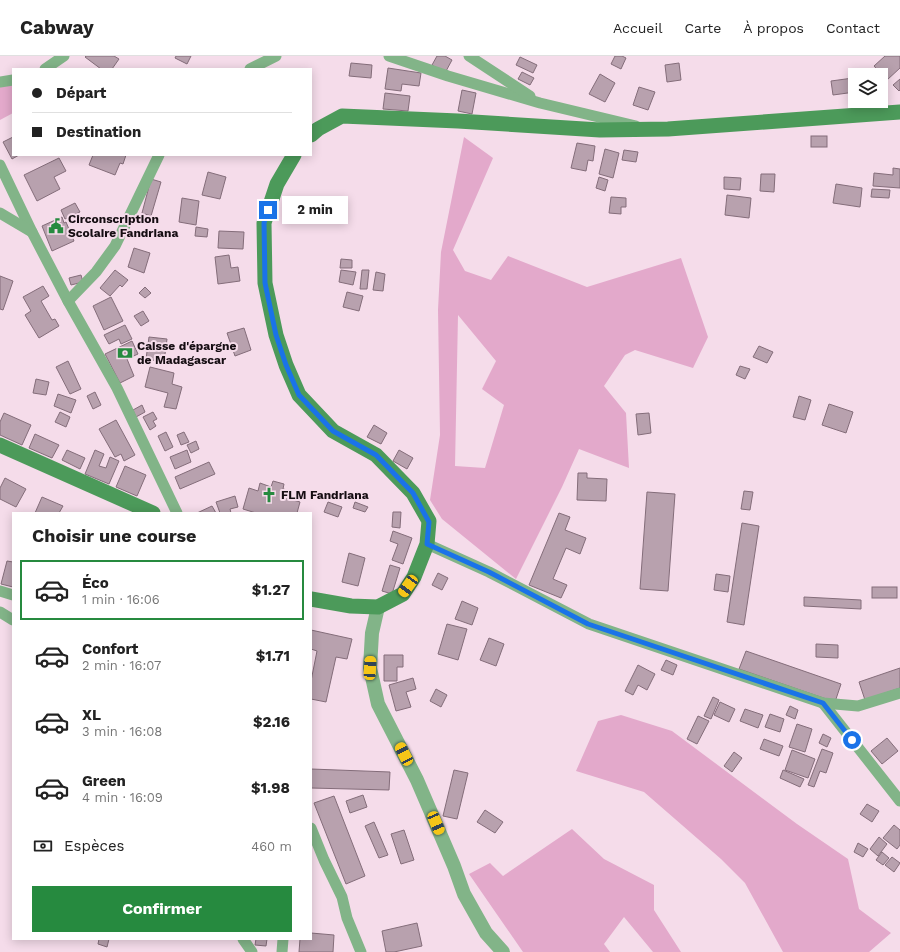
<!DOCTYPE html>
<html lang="fr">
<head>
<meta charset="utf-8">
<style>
  body { margin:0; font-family:"Work Sans",sans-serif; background:#f6f6f6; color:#222; height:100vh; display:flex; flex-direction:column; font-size:15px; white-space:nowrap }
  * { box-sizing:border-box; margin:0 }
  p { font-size:13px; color:#767676 }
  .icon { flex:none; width:22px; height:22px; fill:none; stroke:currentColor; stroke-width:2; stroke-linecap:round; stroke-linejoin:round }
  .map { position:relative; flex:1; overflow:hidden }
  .drawer { position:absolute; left:12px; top:456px; width:300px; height:428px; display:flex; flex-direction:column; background:#fff; border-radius:0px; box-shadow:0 2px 10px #0003 }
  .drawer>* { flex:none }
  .top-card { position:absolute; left:12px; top:12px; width:300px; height:88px; border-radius:0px; box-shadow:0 2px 10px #0003; display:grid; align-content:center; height:88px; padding:0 20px; background:#fff }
  .fabs { position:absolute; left:848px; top:12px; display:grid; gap:8px }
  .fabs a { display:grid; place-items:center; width:40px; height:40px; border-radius:0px; background:#fff; box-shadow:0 2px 10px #0003; font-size:20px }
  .end { position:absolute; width:18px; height:18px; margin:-9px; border:5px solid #1a73e8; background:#fff; box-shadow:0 0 0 2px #fff }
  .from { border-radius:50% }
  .bubble { position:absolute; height:28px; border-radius:0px; background:#fff; box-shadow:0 2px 10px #0003; font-size:13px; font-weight:700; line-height:28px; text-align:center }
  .car { position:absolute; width:12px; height:24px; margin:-12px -6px; border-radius:5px; box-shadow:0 0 3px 1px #0007; background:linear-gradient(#f5c518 24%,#345 0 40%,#f5c518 0 76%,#345 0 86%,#f5c518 0) }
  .top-card b { display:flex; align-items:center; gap:14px; height:38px; font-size:15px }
  .top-card b+b { border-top:1px solid #e0e0e0 }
  .top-card i { width:10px; height:10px; background:#222 }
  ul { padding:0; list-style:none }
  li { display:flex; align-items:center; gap:12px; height:60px; margin:0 8px 6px; padding:0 12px; border:2px solid transparent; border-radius:0px }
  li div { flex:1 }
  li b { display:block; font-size:15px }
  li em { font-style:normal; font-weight:700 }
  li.on { border-color:#268a3f }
  li>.icon { width:36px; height:36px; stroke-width:1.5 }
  h2 { padding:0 20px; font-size:18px; line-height:48px }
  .pay { display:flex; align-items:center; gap:10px; height:44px; padding:0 20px; font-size:15px }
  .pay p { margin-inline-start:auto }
  .cta { display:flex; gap:8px; margin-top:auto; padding:8px 20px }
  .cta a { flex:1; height:46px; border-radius:0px; background:#268a3f; color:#fff; font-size:16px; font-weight:700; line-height:46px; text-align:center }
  header { display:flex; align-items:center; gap:24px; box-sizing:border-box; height:56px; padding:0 20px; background:#fff; border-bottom:1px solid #e0e0e0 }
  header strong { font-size:19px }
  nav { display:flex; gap:22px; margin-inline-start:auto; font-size:14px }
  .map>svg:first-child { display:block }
</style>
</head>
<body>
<header>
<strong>Cabway</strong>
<nav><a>Accueil</a><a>Carte</a><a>À propos</a><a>Contact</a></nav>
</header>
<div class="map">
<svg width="900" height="896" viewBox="0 0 900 896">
  <rect width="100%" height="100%" fill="#f5dcea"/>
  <g fill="#e3a9cb" fill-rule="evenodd">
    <polygon points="13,28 13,57 0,64 0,30"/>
    <path d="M464,81L493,102L453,194L465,215L491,224L508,200L587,231L681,202L708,281L693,312L635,294L625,299L604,330L626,357L629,412L579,393L562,431L516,523L442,463L430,444L440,379L438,254L441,196ZM458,259L496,305L482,333L504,349L485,412L455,410Z"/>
    <polygon points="621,659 672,675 797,768 848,803 859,853 891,877 869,896 783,896 745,827 721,803 644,736 576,715 598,665"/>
    <polygon points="572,773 604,803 654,829 654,854 681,896 653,896 624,861 604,888 610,896 523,896 469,818 490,807 503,820"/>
  </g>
  <g fill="#b8a1ae" stroke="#846d7a">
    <polygon points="86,0 114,0 119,3 112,13 101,13 85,1"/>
    <polygon points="176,0 191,0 187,8 175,2"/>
    <polygon points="437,0 445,0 452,4 445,17 432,9"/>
    <polygon points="615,0 622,0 626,2 621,13 611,8"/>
    <polygon points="885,0 900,0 900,12 887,24 874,10"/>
    <polygon points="520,1 537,9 533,17 516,9"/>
    <polygon points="351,7 372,9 371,22 349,20"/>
    <polygon points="679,7 681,24 667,26 665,9"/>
    <polygon points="388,12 421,17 419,30 402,28 401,35 385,33"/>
    <polygon points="522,16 534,22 530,29 518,23"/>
    <polygon points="600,18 615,27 605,46 589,38"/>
    <polygon points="853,22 855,36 833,39 831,25"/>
    <polygon points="900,23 900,34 899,35 893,29"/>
    <polygon points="639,31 655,36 648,54 633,49"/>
    <polygon points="462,34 476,37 472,58 458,55"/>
    <polygon points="385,37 410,40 408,55 383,53"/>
    <rect x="811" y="80" width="16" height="11"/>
    <polygon points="13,81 13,99 19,99 12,103 3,86"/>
    <polygon points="577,87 595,90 593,105 588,104 586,115 571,112"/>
    <polygon points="605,93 619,97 613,122 599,118"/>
    <polygon points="624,94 638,96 636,106 622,104"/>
    <polygon points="93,99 126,99 123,108 120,107 115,119 89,109"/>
    <polygon points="59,102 66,115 54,121 60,133 37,145 24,119"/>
    <polygon points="893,112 900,113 900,132 873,130 874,117 893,119"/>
    <polygon points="208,116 226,121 220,143 202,139"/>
    <polygon points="761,118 775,118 774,136 760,135"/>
    <polygon points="599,121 608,124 605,135 596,132"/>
    <polygon points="724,121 741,122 740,134 724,133"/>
    <polygon points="151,123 161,126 151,160 142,157"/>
    <polygon points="836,128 862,132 860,151 833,147"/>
    <polygon points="872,133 890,134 889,142 871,141"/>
    <polygon points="727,139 751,142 749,162 725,159"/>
    <polygon points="611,141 626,142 626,151 621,151 621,158 609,157"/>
    <polygon points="182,142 199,145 196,169 179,166"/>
    <polygon points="75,147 80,156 65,163 61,154"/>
    <polygon points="62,161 64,167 66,166 74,185 52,195 42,170"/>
    <polygon points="196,171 208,173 207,181 195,180"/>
    <polygon points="219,175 244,176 243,193 218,192"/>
    <polygon points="134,192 150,197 144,217 128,211"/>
    <polygon points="229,199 231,212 238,211 240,225 218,228 215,201"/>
    <polygon points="341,203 352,204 352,212 340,212"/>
    <polygon points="115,214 128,224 122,231 120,229 110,240 100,232"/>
    <polygon points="341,214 356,216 353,229 339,226"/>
    <polygon points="362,214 369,214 367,233 360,233"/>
    <polygon points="376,216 385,218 383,235 373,234"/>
    <polygon points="81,219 83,226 71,229 69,222"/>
    <polygon points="0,220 13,225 3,254 0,253"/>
    <polygon points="43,230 49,240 41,245 52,264 55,263 59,270 39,282 25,259 31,255 23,241"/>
    <polygon points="145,231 151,237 145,242 139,237"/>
    <polygon points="347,236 363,240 359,255 343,251"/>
    <polygon points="111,241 123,265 104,274 93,250"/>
    <polygon points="143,255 149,265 141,270 134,260"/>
    <polygon points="125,269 132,283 121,288 119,283 109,288 104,279"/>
    <polygon points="244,272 251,294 235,300 227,277"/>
    <polygon points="149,281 167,283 164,306 146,303"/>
    <polygon points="132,285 138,298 127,303 134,320 120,327 105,298"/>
    <polygon points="759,290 773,296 767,307 753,301"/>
    <polygon points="68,305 81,333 70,338 56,311"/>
    <polygon points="740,310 750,313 745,323 736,319"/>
    <polygon points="150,311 174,317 172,328 182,331 176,353 164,351 168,337 145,331"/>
    <polygon points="36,323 49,326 46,339 33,337"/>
    <polygon points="95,336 101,349 93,353 87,340"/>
    <polygon points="58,338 76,344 71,357 54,350"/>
    <polygon points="799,340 811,344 805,364 793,361"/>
    <polygon points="829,348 853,356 846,377 822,369"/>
    <polygon points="142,349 145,356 136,361 133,354"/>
    <polygon points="60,356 70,361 66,371 55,366"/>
    <polygon points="153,356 157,363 153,365 156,370 150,374 143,361"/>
    <polygon points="4,357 31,369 22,389 0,379 0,366"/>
    <polygon points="649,357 651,377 638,379 636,358"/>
    <polygon points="116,364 135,399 124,405 121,398 115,401 99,373"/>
    <polygon points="374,369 387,377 381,388 367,381"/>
    <polygon points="166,376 173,391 165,395 158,380"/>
    <polygon points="184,376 189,386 181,389 177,379"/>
    <polygon points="35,378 59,389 52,402 29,392"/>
    <polygon points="196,385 199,393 191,397 187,389"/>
    <polygon points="67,394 85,402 80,413 62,404"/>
    <polygon points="95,394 104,398 99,410 106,412 110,401 119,405 109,428 85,418"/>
    <polygon points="187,394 191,406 175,413 170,401"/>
    <polygon points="399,394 413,402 407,413 393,405"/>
    <polygon points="209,406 215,418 180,433 175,421"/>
    <polygon points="125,410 146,419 137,440 116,431"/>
    <polygon points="578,417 587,417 587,422 607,423 606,445 577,444"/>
    <polygon points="5,422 26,433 16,451 0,443 0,432"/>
    <polygon points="273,425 284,428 283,433 292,435 290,443 300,446 297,457 256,457 243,453 249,432 258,435 260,427 271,431"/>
    <polygon points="744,435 753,436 750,454 741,453"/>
    <polygon points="647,436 675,438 668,535 640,533"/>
    <polygon points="235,440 238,451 230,453 231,457 220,457 216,446"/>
    <polygon points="42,441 63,450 59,457 35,457"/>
    <polygon points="328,446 342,451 338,461 324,456"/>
    <polygon points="355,446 368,451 365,456 353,452"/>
    <polygon points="212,450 216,457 197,457"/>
    <polygon points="393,456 401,456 400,472 392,471"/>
    <polygon points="559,457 570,461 565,474 586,482 580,498 566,492 553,523 567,529 561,542 529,529"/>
    <polygon points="742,467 759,470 744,569 727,566"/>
    <polygon points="393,475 412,482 403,508 392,504 398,488 390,485"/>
    <polygon points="349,497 365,502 358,530 342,526"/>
    <polygon points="7,505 13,506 13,531 1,528"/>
    <polygon points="390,509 400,512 392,538 382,535"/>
    <polygon points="438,517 448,522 442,534 432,529"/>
    <polygon points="716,518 730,520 728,536 714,534"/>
    <rect x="872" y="531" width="25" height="11"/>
    <polygon points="804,541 861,544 861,553 804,550"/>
    <polygon points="462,545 478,552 472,569 455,563"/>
    <polygon points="447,568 467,573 458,604 438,598"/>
    <polygon points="311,574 352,583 347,603 336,601 326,646 311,643 311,625 317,595 311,593"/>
    <polygon points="489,582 504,588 496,610 480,604"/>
    <polygon points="816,588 838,589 838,602 816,601"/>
    <polygon points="746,595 841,628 835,646 739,613"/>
    <polygon points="384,599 403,599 403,611 397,611 397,625 384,625"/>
    <polygon points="666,604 677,609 673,619 661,614"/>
    <polygon points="638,609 655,618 647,634 638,629 633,639 625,635"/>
    <polygon points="900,612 900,632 865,644 859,626"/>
    <polygon points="413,622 416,633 406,636 411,651 396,655 389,629"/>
    <polygon points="436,633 447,639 441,651 430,645"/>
    <polygon points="713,641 719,644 711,663 704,660"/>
    <polygon points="720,646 735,653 729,666 714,659"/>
    <polygon points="790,650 798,654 795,663 786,659"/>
    <polygon points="745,653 763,659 758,672 740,665"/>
    <polygon points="770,658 784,663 780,676 765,671"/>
    <polygon points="698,660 709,665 697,688 687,683"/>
    <polygon points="797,668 812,673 805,696 789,691"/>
    <polygon points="823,678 831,682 827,691 819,687"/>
    <polygon points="887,682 898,695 882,708 871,695"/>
    <polygon points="764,683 783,690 779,700 760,693"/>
    <polygon points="822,693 833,697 826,717 820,715 814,731 808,729"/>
    <polygon points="792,694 815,703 808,722 785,714"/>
    <polygon points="734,696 742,702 732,716 724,710"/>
    <polygon points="311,713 390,716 389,734 311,732"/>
    <polygon points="454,714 468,717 457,763 443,760"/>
    <polygon points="783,714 804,723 800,731 780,722"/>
    <polygon points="363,739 367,751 350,757 346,745"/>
    <polygon points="334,740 365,820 346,828 314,747"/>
    <polygon points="867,748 879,755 872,766 860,758"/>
    <polygon points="485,754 503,766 495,777 477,766"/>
    <polygon points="374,766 388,799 379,802 365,770"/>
    <polygon points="894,769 900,774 900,789 897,793 883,782"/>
    <polygon points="404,774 414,804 401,808 391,778"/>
    <polygon points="879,781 887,788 878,800 870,793"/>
    <polygon points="858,787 868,793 863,801 854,796"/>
    <polygon points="882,796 889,802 883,809 876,804"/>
    <polygon points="892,801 900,807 894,816 885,809"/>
    <polygon points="417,867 422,890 394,896 386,896 382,875"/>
    <polygon points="311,877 334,879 333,896 299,896 300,883 311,883"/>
    <polygon points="99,883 109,883 107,891 98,888"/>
    <polygon points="256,883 267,883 266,890 255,889"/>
  </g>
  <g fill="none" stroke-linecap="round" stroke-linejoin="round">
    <g stroke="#82b488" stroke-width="11">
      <polyline points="389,0 448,20 540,47 636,70"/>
      <polyline points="469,0 530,40"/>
      <polyline points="45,13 64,0"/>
      <polyline points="250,13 276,0"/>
      <polyline points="0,26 13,24"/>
      <polyline points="0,109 32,176 68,245 117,332 177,457"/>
      <polyline points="0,157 32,176"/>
      <polyline points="68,245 96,216 115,190 159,99"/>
      <polyline points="427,488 489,516 589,568 823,647 858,650 900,637"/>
      <polyline points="0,535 13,539"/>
      <polyline points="0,556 13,564"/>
      <polyline points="823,647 900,745"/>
      <polyline points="311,772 324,804 342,841 347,862 361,896"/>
      <polyline points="243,883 252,896"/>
      <polyline points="282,896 283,883"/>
    </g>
    <polyline stroke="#82b488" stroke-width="14" points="378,551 372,577 370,612 378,648 417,724 454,810 464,838 486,877 503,896"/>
    <g stroke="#4c9a5a" stroke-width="15">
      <polyline points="311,79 318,73 342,60 458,65 600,74 668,73 900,56"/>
      <polyline points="294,99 277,128 264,167 265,227 276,279 286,309 299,339 333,375 376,399 413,437 429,465 427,488 414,521 403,538 378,551 351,550 311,543"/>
      <polyline points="0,389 153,457"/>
    </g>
  </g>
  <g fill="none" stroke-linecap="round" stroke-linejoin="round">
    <polyline stroke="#1a73e8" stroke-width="5" points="268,154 264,167 265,227 276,279 286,309 299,339 333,375 376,399 413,437 429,466 427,488 489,516 588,568 823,647 852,684"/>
  </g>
  <defs>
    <g id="civic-bare" transform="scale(1.2)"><path d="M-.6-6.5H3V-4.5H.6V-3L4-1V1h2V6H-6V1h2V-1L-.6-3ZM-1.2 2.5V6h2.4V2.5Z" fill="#268a3f" stroke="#f5dcea" stroke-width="2.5" paint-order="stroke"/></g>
    <g id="bank-bare" transform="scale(1.2)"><path d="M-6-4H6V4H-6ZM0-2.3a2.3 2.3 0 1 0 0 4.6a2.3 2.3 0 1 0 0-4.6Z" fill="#268a3f" stroke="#f5dcea" stroke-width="2.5" paint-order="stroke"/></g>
    <g id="church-bare" transform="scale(1.2)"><path d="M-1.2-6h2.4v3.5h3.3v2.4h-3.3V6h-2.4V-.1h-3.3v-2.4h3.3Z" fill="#268a3f" stroke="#f5dcea" stroke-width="2.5" paint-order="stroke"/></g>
  </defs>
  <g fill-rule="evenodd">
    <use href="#civic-bare" x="56" y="170"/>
    <use href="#bank-bare" x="125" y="297"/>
    <use href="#church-bare" x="269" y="439"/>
  </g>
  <g text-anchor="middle" stroke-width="4" stroke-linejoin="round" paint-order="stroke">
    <g font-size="12" font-weight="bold" fill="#150d12" stroke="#f5dcea" text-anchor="start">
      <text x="68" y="167">Circonscription<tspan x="68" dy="14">Scolaire Fandriana</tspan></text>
      <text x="137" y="294">Caisse d'épargne<tspan x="137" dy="14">de Madagascar</tspan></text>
      <text x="281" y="443">FLM Fandriana</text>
    </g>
  </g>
</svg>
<div class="fabs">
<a><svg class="icon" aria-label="layers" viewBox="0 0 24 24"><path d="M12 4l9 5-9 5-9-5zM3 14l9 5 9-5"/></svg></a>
</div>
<i class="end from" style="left:852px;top:684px"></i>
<i class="end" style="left:268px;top:154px"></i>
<div class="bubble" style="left:282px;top:140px;width:66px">2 min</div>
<i class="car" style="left:408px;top:530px;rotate:216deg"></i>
<i class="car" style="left:370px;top:612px;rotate:3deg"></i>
<i class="car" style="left:404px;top:698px;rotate:333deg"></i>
<i class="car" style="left:436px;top:767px;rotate:157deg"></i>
<div class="top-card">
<b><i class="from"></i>Départ</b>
<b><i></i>Destination</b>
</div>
<section class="drawer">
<h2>Choisir une course</h2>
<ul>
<li class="on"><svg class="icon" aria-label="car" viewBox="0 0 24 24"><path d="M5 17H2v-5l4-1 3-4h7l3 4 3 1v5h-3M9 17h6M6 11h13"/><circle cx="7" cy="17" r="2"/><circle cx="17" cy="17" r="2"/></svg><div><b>Éco</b><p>1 min · 16:06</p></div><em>$1.27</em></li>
<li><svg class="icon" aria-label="car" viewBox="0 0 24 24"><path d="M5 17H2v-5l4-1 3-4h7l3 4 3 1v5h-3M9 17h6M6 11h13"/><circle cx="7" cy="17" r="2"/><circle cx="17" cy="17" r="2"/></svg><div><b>Confort</b><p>2 min · 16:07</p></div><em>$1.71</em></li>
<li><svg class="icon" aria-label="car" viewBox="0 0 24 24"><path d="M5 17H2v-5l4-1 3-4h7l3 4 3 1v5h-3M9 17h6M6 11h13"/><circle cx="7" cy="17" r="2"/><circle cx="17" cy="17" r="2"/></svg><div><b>XL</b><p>3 min · 16:08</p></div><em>$2.16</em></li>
<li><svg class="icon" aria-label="car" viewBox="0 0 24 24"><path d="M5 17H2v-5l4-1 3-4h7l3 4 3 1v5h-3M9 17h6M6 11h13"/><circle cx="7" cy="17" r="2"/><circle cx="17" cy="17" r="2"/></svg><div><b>Green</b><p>4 min · 16:09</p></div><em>$1.98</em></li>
</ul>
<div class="pay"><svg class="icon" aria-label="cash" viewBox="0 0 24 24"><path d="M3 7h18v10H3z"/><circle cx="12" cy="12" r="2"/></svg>Espèces<p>460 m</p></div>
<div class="cta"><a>Confirmer</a></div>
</section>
</div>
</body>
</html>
